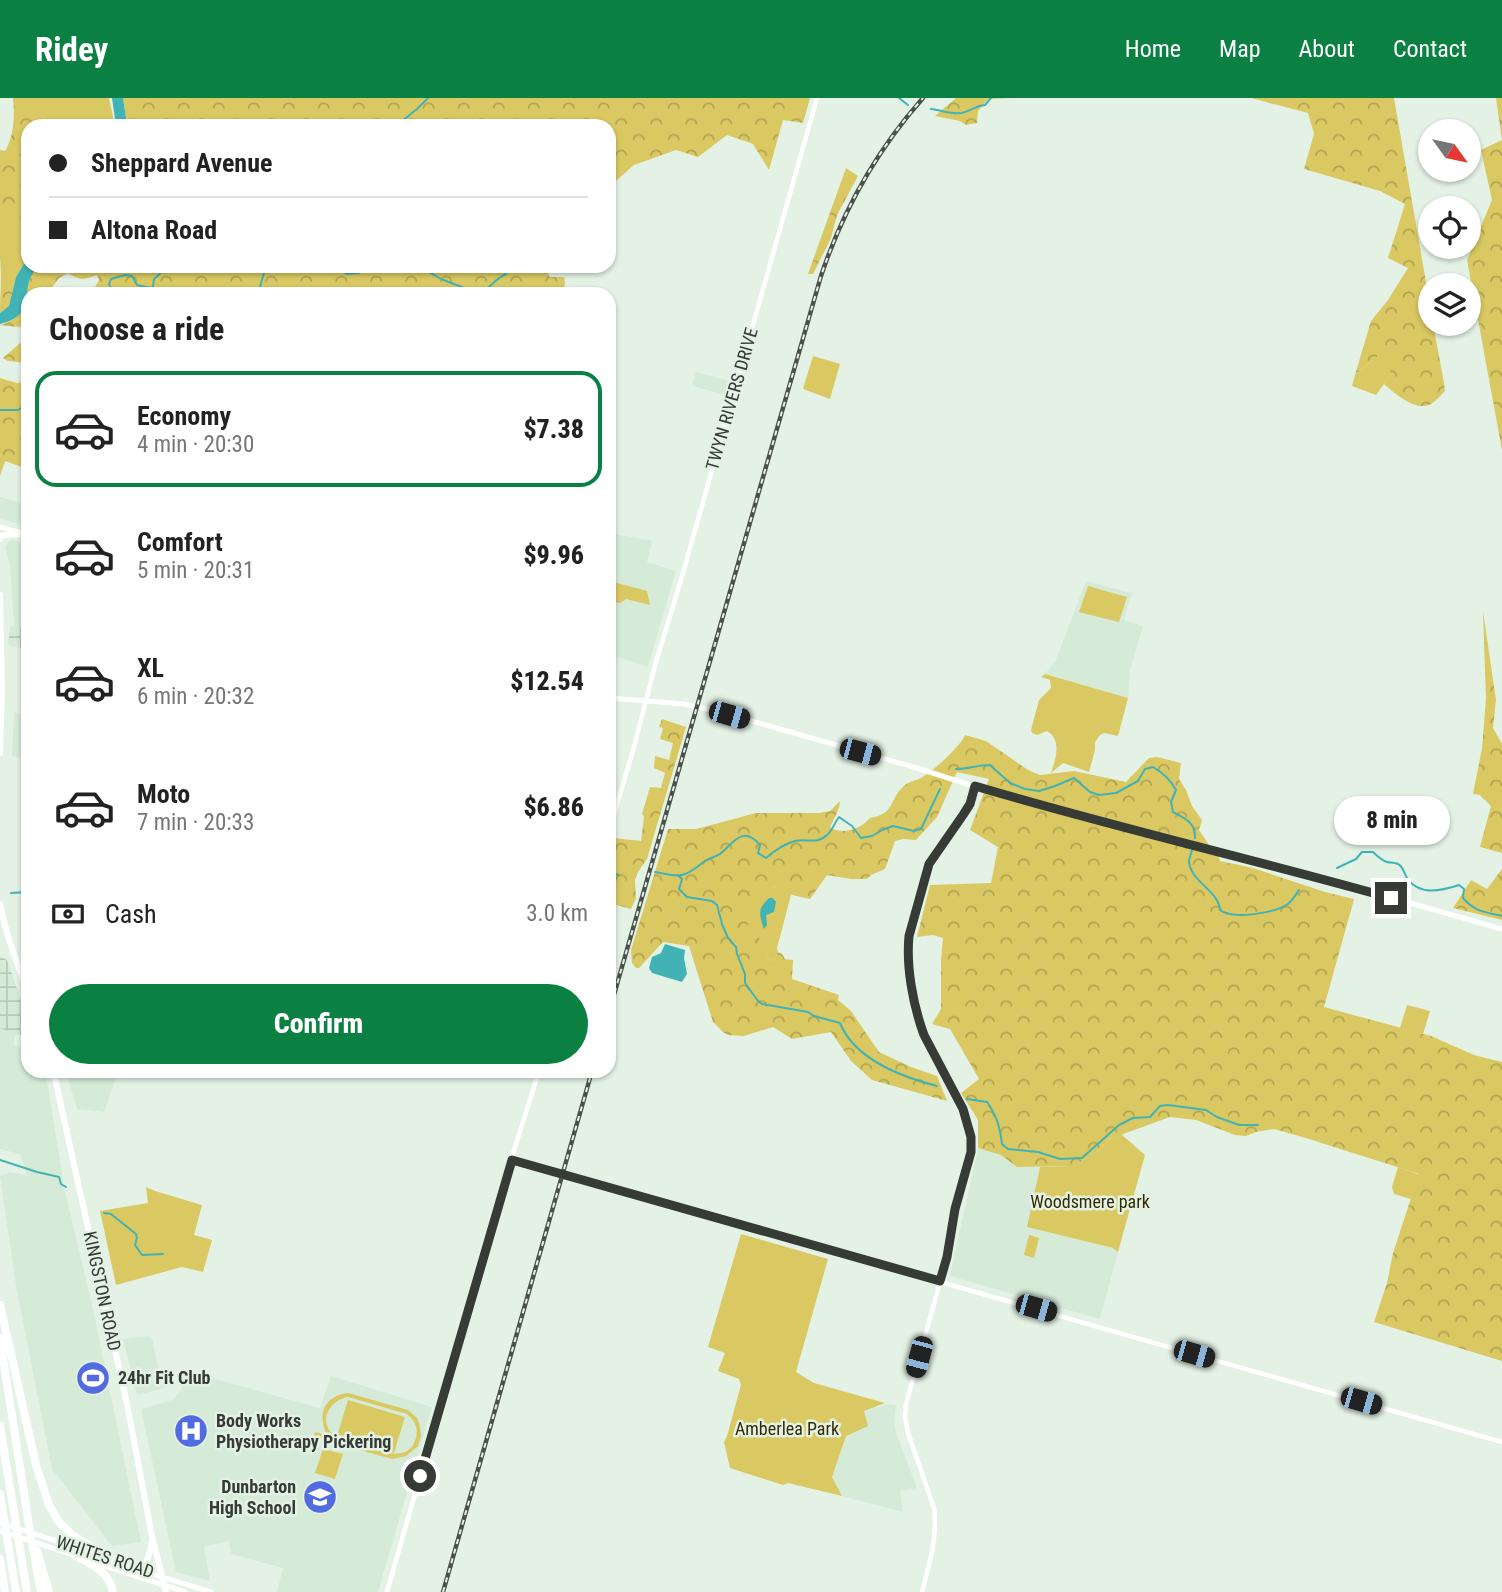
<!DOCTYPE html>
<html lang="en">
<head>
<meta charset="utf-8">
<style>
  body { margin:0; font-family:"Roboto Condensed",sans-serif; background:#f6f6f6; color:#222; height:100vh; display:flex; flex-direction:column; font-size:26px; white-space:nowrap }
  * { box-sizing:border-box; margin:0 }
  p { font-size:23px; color:#767676 }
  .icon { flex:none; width:38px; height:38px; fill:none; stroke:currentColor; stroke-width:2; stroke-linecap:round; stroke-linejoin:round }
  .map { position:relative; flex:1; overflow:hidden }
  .panel { position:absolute; left:21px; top:189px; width:595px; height:791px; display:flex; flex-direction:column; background:#fff; border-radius:21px; box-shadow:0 2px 5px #0004 }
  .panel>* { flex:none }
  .guide { position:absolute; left:21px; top:21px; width:595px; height:154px; border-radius:21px; box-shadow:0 2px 5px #0004; display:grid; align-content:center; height:154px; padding:0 28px; background:#fff }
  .needle { width:46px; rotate:123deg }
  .fabs { position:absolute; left:1418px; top:21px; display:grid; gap:14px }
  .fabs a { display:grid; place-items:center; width:63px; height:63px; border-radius:50%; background:#fff; box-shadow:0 2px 5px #0004; font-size:35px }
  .end { position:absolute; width:32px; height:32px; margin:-16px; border:9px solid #363b36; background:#fff; box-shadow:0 0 0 4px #fff }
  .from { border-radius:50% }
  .bubble { position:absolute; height:49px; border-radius:24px; background:#fff; box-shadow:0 2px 5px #0004; font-size:23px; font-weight:800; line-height:49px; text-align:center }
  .car { position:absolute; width:21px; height:42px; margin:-21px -10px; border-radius:9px; box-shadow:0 0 5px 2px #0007; background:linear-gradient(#222 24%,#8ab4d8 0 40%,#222 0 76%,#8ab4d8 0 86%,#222 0) }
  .guide b { display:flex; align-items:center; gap:24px; height:66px; font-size:26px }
  .guide b+b { border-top:2px solid #e0e0e0 }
  .guide i { width:18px; height:18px; background:#222 }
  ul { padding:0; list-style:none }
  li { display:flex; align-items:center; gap:21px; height:116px; margin:0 14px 10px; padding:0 14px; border:4px solid transparent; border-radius:21px }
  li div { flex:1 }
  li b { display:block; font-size:26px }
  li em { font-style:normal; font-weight:800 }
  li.on { border-color:#0b8043 }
  li>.icon { width:63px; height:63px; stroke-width:1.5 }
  h2 { padding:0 28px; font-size:32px; line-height:84px }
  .pay { display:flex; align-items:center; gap:18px; height:77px; padding:0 28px; font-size:26px }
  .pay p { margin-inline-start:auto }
  .button { display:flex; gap:14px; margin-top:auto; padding:14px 28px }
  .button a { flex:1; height:80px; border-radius:42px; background:#0b8043; color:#fff; font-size:28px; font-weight:800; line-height:80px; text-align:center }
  header { display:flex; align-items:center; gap:42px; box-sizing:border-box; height:98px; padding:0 35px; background:#0b8043; color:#fff }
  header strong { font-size:33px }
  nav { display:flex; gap:38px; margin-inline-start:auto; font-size:24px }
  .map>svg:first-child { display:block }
</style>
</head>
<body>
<header>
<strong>Ridey</strong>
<nav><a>Home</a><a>Map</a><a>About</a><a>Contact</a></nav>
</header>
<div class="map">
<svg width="1502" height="1494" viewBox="0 0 1502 1494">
  <defs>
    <pattern id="industrial-grid" width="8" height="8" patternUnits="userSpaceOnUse" patternTransform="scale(1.75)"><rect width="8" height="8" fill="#d5ebd8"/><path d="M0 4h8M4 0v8" fill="none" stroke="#b7caba"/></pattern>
    <pattern id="forest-crowns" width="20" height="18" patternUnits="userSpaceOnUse" patternTransform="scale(1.75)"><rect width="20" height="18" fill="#dac862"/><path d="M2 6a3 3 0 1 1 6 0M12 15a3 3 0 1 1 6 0" fill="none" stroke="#b2a452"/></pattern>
  </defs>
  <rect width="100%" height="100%" fill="#e3f2e5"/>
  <g fill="#d5ebd8">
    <polygon points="696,274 730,283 726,297 692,288"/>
    <polygon points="0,399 28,407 26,428 0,420"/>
    <polygon points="615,436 652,443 647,464 676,473 648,569 609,556 609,478 613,464"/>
    <polygon points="12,441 28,447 28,532 14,527 10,468 5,448"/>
    <polygon points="1086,483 1132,495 1124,522 1143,528 1130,572 1128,600 1045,576 1056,562"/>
    <polygon points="14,614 28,617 28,662 12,658"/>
    <polygon points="0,930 16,935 14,947 28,951 28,973 44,973 48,988 64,1089 93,1211 141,1444 112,1448 52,1371 16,1188 0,1078 10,1074 27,1078 20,1056 0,1051"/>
    <polygon points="66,973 102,973 117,977 104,1014 77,1011"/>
    <polygon points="978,1050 1001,1057 1017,1069 1040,1069 1027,1129 1113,1150 1118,1154 1100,1221 950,1178"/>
    <polygon points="149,1238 152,1240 159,1274 173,1277 168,1289 137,1297 123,1241"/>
    <polygon points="187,1272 215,1281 320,1310 331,1278 432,1309 378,1494 277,1494 283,1470 231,1456 229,1443 204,1449 210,1483 176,1474 141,1311 172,1302 180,1294"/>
    <polygon points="888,1306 896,1307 894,1323 896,1335 917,1390 900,1393 903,1414 842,1398 832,1380 846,1338 864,1313"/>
  </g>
  <g fill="url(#industrial-grid)">
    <polygon points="14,527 28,532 28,552 8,547 10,529"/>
    <polygon points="0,858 7,862 28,922 28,936 26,939 0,930"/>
  </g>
  <g fill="url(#forest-crowns)">
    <path d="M13,0H69L89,28H28V159L16,179L9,208L0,215C0,196 2,178 0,160V52L5,53C14,39 15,17 13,0Z"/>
    <polygon points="123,0 810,0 803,25 783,22 769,72 753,46 727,37 698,59 676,52 634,67 609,89 609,28 130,28 126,20"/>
    <polygon points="956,0 1010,0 988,1 978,13 977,25 966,27 960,23 935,18"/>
    <path d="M1251,0H1394L1430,207V226H1433L1444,285L1445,293C1441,297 1436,303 1431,306C1416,314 1395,296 1384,286L1398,256L1381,247L1377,259L1355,277L1371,223L1388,202L1408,170L1388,160L1405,106L1380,93L1304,71L1314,36L1308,15Z"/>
    <polygon points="1496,0 1502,0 1502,352 1467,162 1492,102 1481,52 1502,42"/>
    <polygon points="846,70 858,78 837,117 831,140 813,176 808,176"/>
    <path d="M39,168H543L550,179H564L565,185L563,196H91L99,182L97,177C83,182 81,183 68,175L59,180L47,196H28V226C19,231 10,228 0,227C44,213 13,191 39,168Z"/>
    <polygon points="28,242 28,265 8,263 3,260 19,246"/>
    <polygon points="0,280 17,285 28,283 28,371 5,363 0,378"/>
    <polygon points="1483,513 1496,602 1493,630 1502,646 1502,755 1480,749 1491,708 1480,697 1473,696 1482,650 1486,601"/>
    <polygon points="662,621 686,629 647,761 638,774 635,782 636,800 631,811 609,805 609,783 611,780 616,759 612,748 614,740 641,743 644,719 642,716 650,689 661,690 665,675 654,670 655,658 669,662 673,645 660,641 663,630 659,629"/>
    <path d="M965,637L986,643L1028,672L1040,677L1074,673L1126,684L1149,660L1157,659L1181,665L1179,681L1186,692L1192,708L1202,722L1199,732L1209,747L1217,753L1220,763L1253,770L1325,794L1354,801L1324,909L1431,938L1474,957L1502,964V1263L1374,1224L1387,1185L1393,1155L1419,1076L1309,1041L1274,1031L1256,1034L1246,1038L1235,1037L1196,1022L1170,1019L1112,1040L1097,1053L1074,1068L1017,1069L1001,1057L978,1050V1022L961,995L979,981L950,931L932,926L941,911V862L943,840L933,837L917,839L930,787L991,785L998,749L970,732L989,681L957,674L937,719L916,742L903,741L895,743L885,771L871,777L867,781H851L827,777L810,801L788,796L772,788L759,838L765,849L767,860L774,863L778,854L782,856L785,861L793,862L792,881L839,897L838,902L851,913L879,954L911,969L937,978L947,1003L872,982L851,963L831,934L792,941L773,929L744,938L728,937L723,934L713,924L689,848L663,844L639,870H636L632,865L631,852L668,731H696L756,715H819L830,713L840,703C840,712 833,721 830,730C845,737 860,731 870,720C896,716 889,700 905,687C910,683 915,683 921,680C931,675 961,648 965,637Z"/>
    <polygon points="1502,771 1502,822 1453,810 1471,782 1487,791"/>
    <path d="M28,785V837C19,824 18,797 28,785Z"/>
  </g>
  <g fill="#dac862" fill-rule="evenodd">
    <polygon points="33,0 109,0 115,28 35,28"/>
    <polygon points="28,110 28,154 8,182 0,160 0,131 24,118"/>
    <polygon points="1380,246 1399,256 1384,286 1376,297 1352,288 1355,277 1377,259"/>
    <polygon points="813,258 840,266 830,301 803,291"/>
    <polygon points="610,483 647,493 650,507 626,501 620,505 609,503"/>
    <polygon points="1088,488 1127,499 1119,524 1079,514"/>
    <path d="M1045,576L1128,600L1118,638L1104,635L1100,637L1095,644V652L1089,674L1063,665L1051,675C1056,660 1062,642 1047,633L1037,637L1032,635L1031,632L1039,602L1051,590L1050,582L1041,579Z"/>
    <path d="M765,786L772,788L791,797L777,850L778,854L774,863L767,860C764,846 760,839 748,830C746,804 749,806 765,786Z"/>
    <polygon points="1407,907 1430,913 1423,936 1400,930"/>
    <polygon points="1121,1036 1145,1057 1118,1154 1113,1150 1027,1129 1040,1069 1074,1068 1097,1053 1112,1040"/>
    <polygon points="1398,1069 1420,1077 1411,1101 1394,1096 1392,1089"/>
    <polygon points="146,1089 155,1093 202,1107 194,1137 212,1142 203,1174 182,1169 116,1187 100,1113 148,1105"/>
    <polygon points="741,1136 828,1161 796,1274 814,1285 885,1305 864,1313 868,1328 846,1338 832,1379 842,1398 788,1385 783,1387 730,1370 724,1344 727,1338 741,1287 739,1281 718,1273 725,1255 708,1249"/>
    <polygon points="1029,1137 1039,1140 1034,1160 1024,1157"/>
    <path d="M348,1295L408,1312L417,1320L420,1328L421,1338L418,1348L406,1358L392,1361L314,1339L315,1334L327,1337C317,1316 324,1298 348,1295ZM348,1299L407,1316C414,1322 419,1330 416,1340C409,1367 378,1352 360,1347C352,1345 341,1344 335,1338C317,1324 329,1302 348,1299Z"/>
    <polygon points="348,1302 405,1319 394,1355 337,1338"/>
    <polygon points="323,1351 343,1356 335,1381 315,1375"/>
  </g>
  <g fill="#42b3b5">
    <polygon points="112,0 123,0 126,20 130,28 116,28"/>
    <path d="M28,159V168H39C15,190 42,216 0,226V215L9,208L16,179Z"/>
    <path d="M769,800H773L776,804L774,814L766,817L767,827L764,831C759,815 757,812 769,800Z"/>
    <polygon points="665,846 685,852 684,860 687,876 682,884 652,875 649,870 652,859 661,855"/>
  </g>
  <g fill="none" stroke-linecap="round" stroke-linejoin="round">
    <g stroke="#42b3b5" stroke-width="2">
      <polyline points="899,0 908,7"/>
      <path d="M931,11C941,12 951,17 962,15C971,13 975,8 985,7L991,0"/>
      <polyline points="396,28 417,11 428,0"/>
      <polyline points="334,168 347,176 359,175 364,168"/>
      <path d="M419,168L441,181L480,196C490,190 496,180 506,176"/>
      <path d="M113,196L109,186L111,181L125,177L132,178L137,187L151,190L153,188L154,181C160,177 162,171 169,168"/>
      <polyline points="258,196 264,175 268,168"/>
      <polyline points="0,312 18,312 28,306"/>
      <path d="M956,671C968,671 978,667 990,667L1010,685L1025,691L1039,693L1055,688L1074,680L1090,694L1099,697L1116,695L1138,683L1145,671L1153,669C1164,676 1170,681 1176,692L1171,704L1173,714C1185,720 1196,725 1195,740"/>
      <path d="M1192,752C1191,756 1189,760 1189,764C1191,784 1219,793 1220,812C1233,822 1275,815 1288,806C1292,803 1296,796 1299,792"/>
      <path d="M1337,770L1356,761L1362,754H1373C1377,758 1381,762 1387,764C1390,765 1394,764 1398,766C1403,768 1404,775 1407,780C1419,798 1441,793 1459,787L1464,791L1463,800C1475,814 1485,814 1502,818"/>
      <path d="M655,774C663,775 674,779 682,777C691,775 698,768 705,763C710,760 715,759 720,756C733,746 742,726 760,747L758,755L766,760C774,753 784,746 795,743C806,740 817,747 827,737C832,733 835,724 839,719L852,728L861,740L872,738L882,732L893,728L914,733L921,731L940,691"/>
      <polyline points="609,775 619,777"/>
      <path d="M678,777L682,781L679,791L687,799L712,803L717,807L722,826L728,840L736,849L737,856L745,876V885L758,903L762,906L808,914L814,918L840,925C855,962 902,979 937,988"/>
      <polyline points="11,795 28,794"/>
      <path d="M967,1001L987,1004C997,1018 1000,1030 1002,1046L1008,1051L1038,1054L1060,1061L1082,1060L1119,1027L1133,1020L1150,1019L1160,1008L1168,1007L1206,1012L1217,1019L1239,1027H1258"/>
      <polyline points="0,1062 37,1074 59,1079 61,1086 66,1089"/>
      <polyline points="104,1115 111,1116 136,1136 137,1140 135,1147 142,1157 163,1156"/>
    </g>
    <g stroke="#fff" stroke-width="4.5">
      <polyline points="609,734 634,649 656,564 681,482 817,0"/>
      <polyline points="512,1062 1502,1344"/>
      <polyline points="387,1494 505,1081 539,973"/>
      <path d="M922,1494C929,1466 938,1440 934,1410L908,1335L905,1319L906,1306L947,1159L955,1111L971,1054V1039L963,1011L924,937L914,906L908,849L909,837L929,766L963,717L970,706L975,688"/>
    </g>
    <g stroke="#fff" stroke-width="5">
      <polyline points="0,429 28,437"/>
      <polyline points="609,600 684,606 720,614 917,670 967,686 1221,755 1322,780 1502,831"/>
      <polyline points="0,1425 75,1449 106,1461"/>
      <polyline points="0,1433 77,1458"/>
      <polyline points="93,1464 185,1494"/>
      <polyline points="119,1466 211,1494"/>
    </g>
    <g stroke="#fff" stroke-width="6">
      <polyline points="0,441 1,438 6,437 23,436"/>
      <polyline points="0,497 2,593 0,655"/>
      <path d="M0,806C6,837 17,865 28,894"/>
      <polyline points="26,944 28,943"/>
      <polyline points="51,973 54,976 127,1306 152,1438 166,1494"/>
      <path d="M139,1471C149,1463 150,1455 152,1443"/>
    </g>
    <g stroke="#fff" stroke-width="8">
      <polyline points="0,1207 36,1367 49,1407 59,1424 72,1437 122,1467"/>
      <polyline points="0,1240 30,1434 41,1494"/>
      <polyline points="0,1328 27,1494"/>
      <polyline points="0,1396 16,1494"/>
      <polyline points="37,1453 49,1494"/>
      <path d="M74,1457C91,1466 109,1473 113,1494"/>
      <polyline points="0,1461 5,1494"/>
    </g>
    <g stroke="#4a514b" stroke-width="4.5">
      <g id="rail">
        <path d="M609,914L821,178C843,112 877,52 923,0"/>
        <polyline points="443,1494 592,973"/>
      </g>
    </g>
    <use href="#rail" stroke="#e3f2e5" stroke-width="2" stroke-dasharray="5" stroke-linecap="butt"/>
  </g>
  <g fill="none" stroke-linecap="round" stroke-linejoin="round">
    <path stroke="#363b36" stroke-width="9" d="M420,1378L512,1062L940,1183L947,1159L955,1111L971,1054V1039L963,1011L924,937C913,907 906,869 909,838L929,766L963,717L970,706L975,688C1113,729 1253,761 1391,800"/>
  </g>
  <defs>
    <g id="stadium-disc" transform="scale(1.75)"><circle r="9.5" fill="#536be1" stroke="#e3f2e5"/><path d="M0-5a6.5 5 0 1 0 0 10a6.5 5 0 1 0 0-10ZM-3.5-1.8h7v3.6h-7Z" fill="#fff"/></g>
    <g id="hospital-disc" transform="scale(1.75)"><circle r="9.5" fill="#536be1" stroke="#e3f2e5"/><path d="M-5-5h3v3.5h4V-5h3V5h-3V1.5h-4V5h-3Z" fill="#fff"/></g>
    <g id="school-disc" transform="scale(1.75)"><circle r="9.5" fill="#536be1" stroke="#e3f2e5"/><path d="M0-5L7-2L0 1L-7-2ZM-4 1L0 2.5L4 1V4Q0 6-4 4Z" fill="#fff"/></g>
  </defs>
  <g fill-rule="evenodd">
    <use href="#stadium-disc" x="93" y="1280"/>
    <use href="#hospital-disc" x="191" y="1333"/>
    <use href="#school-disc" x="320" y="1399"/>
  </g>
  <g text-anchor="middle" stroke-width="5" stroke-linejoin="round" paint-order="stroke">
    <g font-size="18" fill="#363b36" stroke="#e3f2e5">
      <text transform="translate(732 301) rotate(-74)" y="6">TWYN RIVERS DRIVE</text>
      <text transform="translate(102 1193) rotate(78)" y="6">KINGSTON ROAD</text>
      <text transform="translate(105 1459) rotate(18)" y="6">WHITES ROAD</text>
    </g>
    <g font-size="18" fill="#332c00" stroke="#e3f2e5">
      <text x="1090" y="1110">Woodsmere park</text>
      <text x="787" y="1337">Amberlea Park</text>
    </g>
    <g font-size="18" font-weight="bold" fill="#363b36" stroke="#e3f2e5" text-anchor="start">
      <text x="118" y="1286">24hr Fit Club</text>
      <text x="216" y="1329">Body Works<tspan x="216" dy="21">Physiotherapy Pickering</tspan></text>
      <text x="296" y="1395" text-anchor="end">Dunbarton<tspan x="296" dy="21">High School</tspan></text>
    </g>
  </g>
</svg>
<div class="fabs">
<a><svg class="needle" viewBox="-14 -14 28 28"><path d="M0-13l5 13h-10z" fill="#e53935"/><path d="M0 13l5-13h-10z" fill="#767676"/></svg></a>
<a><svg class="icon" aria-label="locate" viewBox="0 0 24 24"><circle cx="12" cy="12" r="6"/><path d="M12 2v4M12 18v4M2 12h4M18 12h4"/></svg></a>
<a><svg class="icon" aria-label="layers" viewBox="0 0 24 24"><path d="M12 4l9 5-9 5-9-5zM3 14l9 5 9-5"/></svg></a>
</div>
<i class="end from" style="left:420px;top:1378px"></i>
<i class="end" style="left:1391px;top:800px"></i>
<div class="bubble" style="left:1334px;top:698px;width:116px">8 min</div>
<i class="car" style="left:729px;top:617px;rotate:106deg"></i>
<i class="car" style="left:860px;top:654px;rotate:105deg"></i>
<i class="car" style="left:1036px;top:1210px;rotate:106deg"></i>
<i class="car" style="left:1194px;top:1256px;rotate:106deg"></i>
<i class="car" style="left:919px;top:1259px;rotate:195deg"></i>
<i class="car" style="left:1361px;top:1303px;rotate:106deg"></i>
<div class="guide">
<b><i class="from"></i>Sheppard Avenue</b>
<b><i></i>Altona Road</b>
</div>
<section class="panel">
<h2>Choose a ride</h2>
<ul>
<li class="on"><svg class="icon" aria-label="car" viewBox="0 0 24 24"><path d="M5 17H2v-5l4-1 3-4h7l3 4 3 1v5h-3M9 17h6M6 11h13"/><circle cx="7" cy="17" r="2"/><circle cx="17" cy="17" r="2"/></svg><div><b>Economy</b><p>4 min · 20:30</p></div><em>$7.38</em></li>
<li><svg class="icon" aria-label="car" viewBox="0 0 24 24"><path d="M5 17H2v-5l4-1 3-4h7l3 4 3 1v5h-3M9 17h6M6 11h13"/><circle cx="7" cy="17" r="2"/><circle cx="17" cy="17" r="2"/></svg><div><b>Comfort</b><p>5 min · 20:31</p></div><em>$9.96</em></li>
<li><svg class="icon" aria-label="car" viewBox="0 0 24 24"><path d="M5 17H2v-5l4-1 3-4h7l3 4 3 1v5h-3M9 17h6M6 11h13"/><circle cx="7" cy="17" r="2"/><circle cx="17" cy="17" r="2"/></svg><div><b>XL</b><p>6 min · 20:32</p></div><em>$12.54</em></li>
<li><svg class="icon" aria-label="car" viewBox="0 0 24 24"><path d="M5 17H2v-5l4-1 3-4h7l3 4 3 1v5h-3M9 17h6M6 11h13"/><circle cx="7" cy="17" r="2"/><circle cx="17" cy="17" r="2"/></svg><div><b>Moto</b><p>7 min · 20:33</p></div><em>$6.86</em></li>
</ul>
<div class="pay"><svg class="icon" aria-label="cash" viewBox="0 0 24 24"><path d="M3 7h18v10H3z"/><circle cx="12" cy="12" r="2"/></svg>Cash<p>3.0 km</p></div>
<div class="button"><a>Confirm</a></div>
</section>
</div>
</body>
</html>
